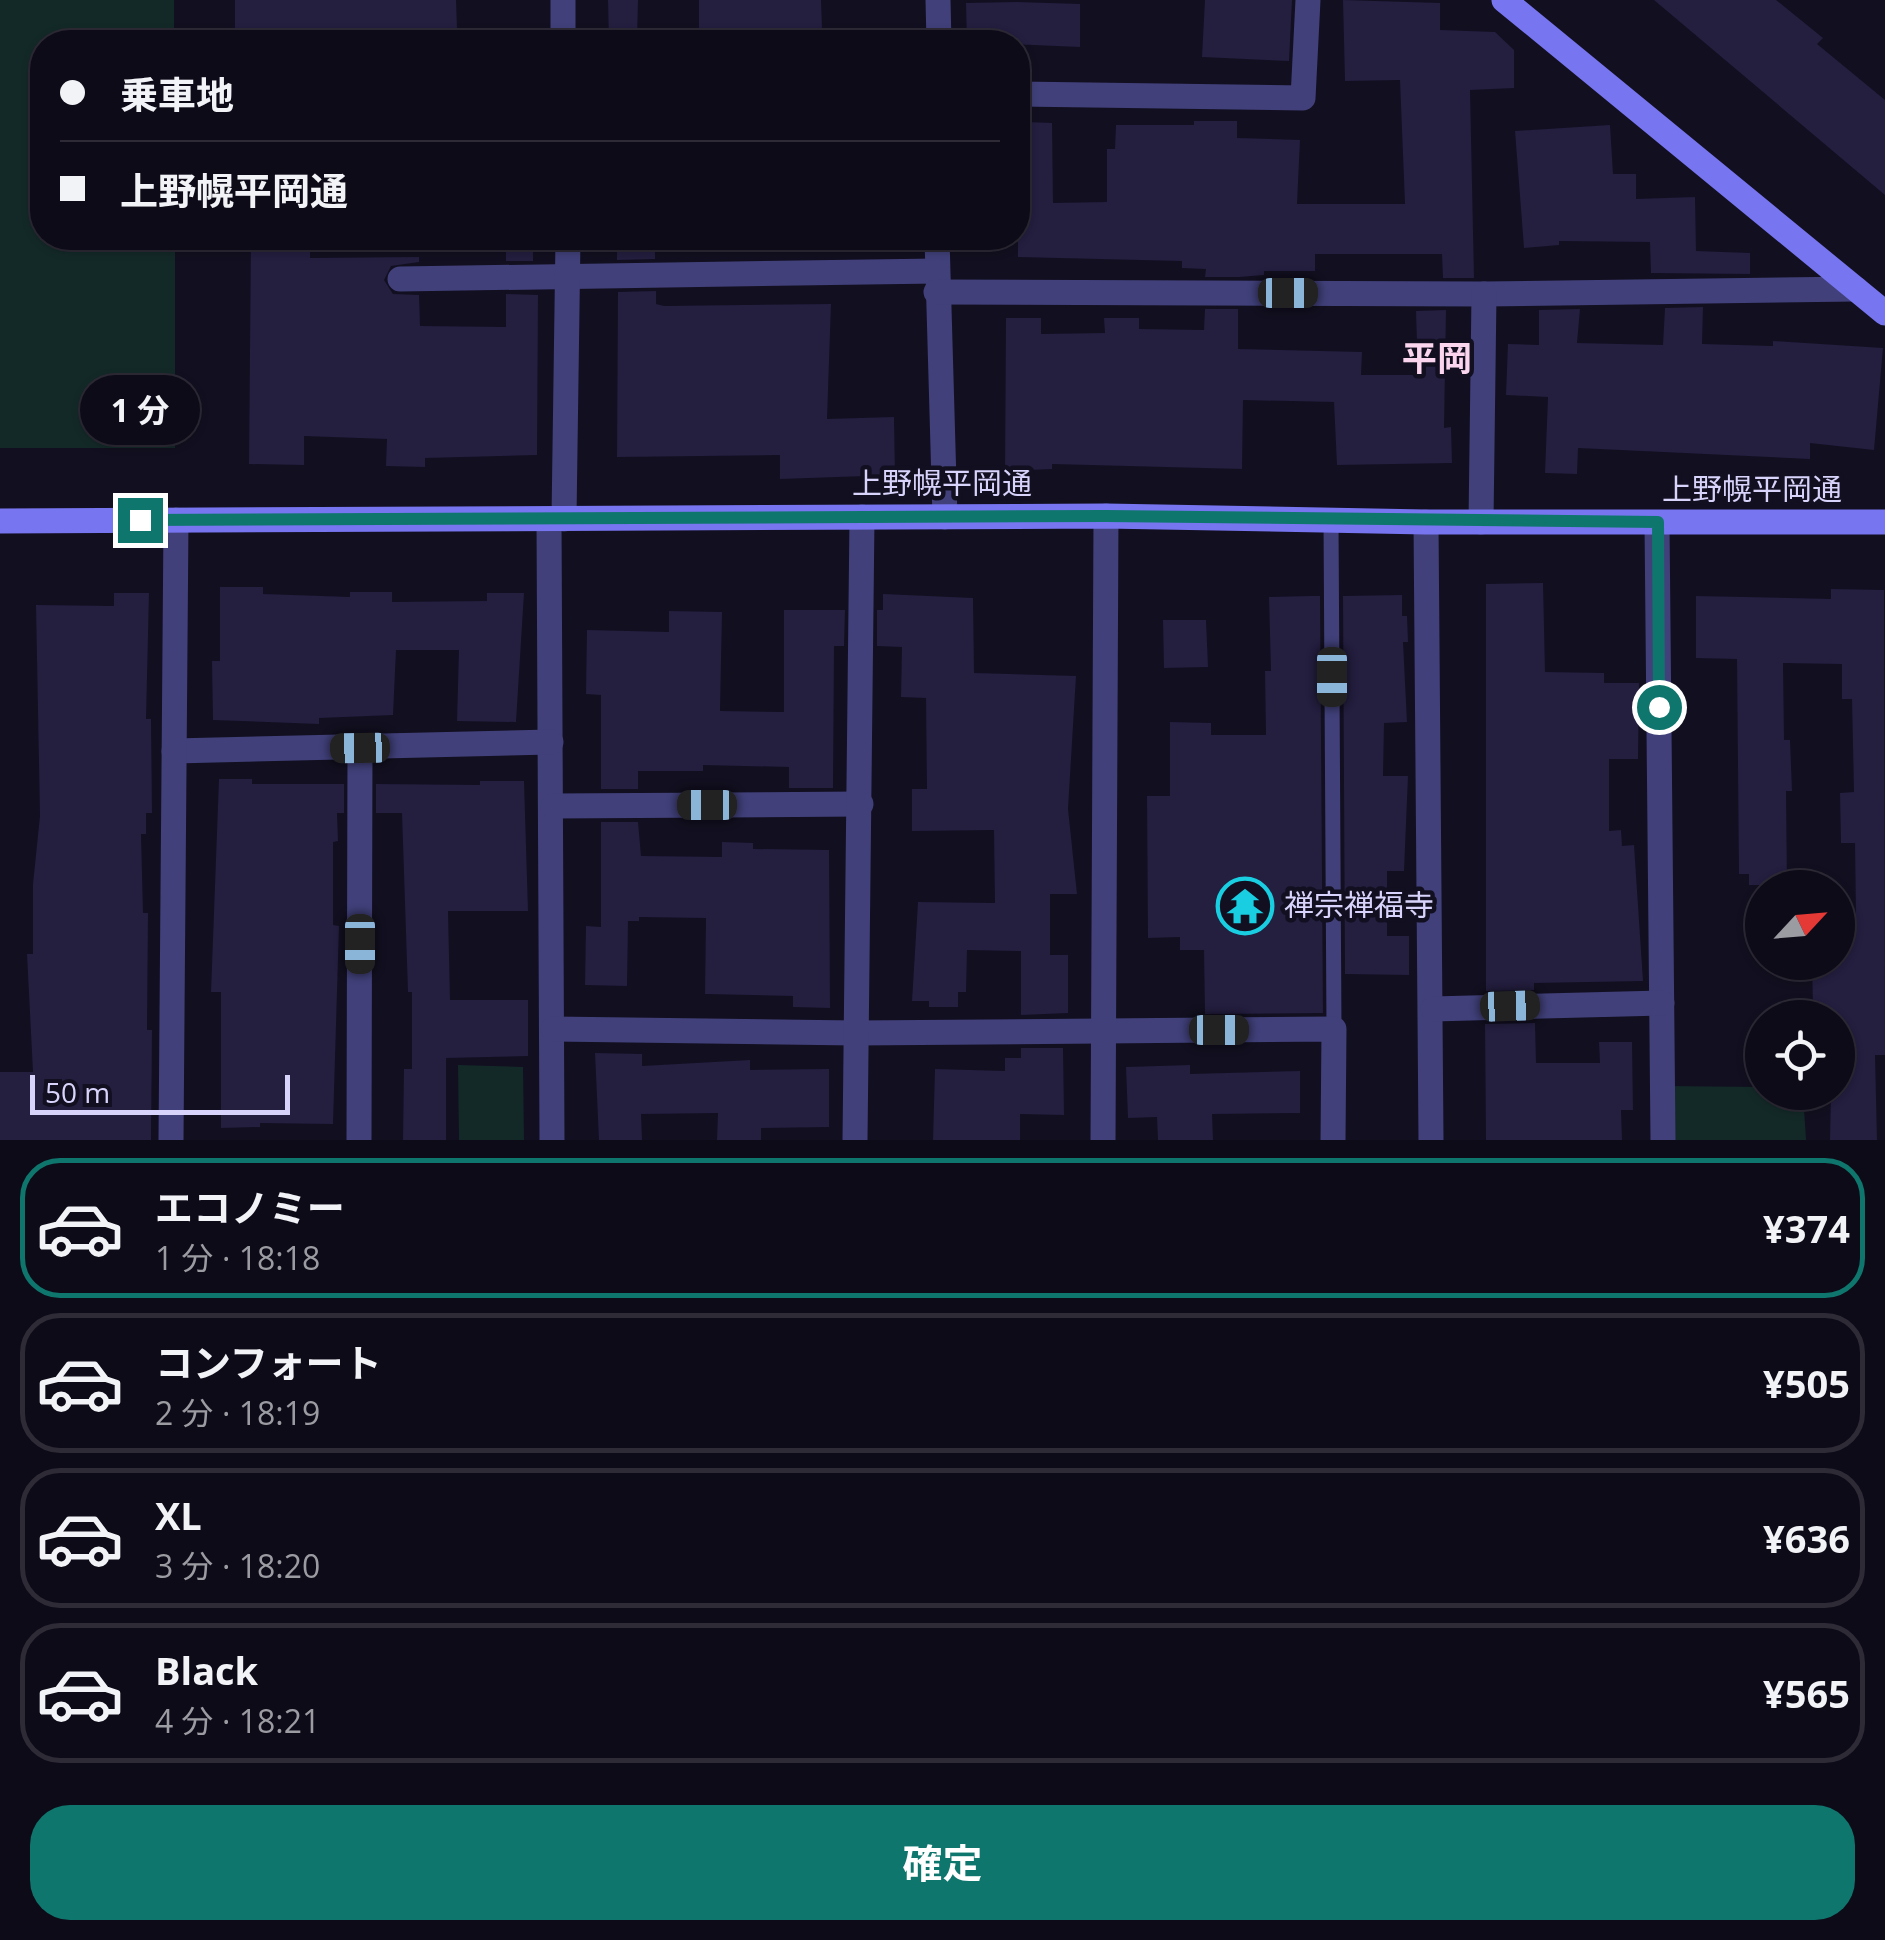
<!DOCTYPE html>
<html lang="ja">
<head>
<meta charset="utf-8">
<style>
  body { margin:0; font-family:"Open Sans","Noto Sans JP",sans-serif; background:#1c1925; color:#f1f3f6; height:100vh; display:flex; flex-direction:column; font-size:38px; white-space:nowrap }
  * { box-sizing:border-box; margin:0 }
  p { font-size:32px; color:#9b9ba2 }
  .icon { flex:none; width:55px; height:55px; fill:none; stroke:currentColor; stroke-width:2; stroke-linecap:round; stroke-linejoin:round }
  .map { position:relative; height:1140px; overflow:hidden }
  .drawer { display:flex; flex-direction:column; background:#0e0b18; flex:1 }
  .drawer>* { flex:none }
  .guide { position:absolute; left:30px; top:30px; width:1000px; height:220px; border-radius:40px; box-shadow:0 2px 8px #0004,0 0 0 2px #2e2b37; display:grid; align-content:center; height:220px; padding:0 30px; background:#0e0b18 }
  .needle { width:65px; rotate:64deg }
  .buttons { position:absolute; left:1745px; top:870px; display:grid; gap:20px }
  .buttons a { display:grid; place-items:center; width:110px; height:110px; border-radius:50%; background:#0e0b18; box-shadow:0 2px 8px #0004,0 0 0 2px #2e2b37; font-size:50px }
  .scale { position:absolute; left:30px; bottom:25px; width:260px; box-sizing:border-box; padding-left:10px; border:5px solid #d7d3fa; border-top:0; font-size:28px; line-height:35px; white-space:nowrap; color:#d7d3fa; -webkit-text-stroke:8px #120f20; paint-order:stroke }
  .end { position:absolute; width:45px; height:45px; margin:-22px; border:12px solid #0f766e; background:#fff; box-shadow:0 0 0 5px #fff }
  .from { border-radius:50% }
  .bubble { position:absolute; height:70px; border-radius:35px; background:#0e0b18; box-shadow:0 2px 8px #0004,0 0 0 2px #2e2b37; font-size:32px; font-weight:700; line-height:70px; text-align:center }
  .car { position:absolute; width:30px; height:60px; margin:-30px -15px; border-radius:12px; box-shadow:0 0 8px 2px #0007; background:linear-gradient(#222 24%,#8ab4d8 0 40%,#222 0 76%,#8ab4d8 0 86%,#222 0) }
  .guide b { display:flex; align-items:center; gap:35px; height:95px; font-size:38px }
  .guide b+b { border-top:2px solid #2e2b37 }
  .guide i { width:25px; height:25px; background:#f1f3f6 }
  ul { padding:18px 0 0; list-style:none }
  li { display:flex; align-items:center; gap:30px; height:140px; margin:0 20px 15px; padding:0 10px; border:5px solid #2e2b37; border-radius:40px }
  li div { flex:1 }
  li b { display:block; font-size:38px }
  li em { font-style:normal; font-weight:700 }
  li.on { border-color:#0f766e }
  li>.icon { width:90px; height:90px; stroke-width:1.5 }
  .button { display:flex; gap:20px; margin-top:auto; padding:20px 30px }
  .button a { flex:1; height:115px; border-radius:40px; background:#0f766e; color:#fff; font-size:40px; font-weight:700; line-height:115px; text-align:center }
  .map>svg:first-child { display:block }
</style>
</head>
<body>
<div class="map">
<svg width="1885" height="1140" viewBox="0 0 1885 1140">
  <rect width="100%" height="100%" fill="#120f20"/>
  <g fill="#132928">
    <polygon points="0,0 174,0 174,42 42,42 42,238 175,238 175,448 0,448"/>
    <polygon points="458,1065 523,1067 524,1140 459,1140"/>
    <polygon points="1663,1086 1762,1087 1762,1092 1803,1093 1806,1140 1663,1140"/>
  </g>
  <g fill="#241e3f">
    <polygon points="235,0 456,0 457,28 374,33 374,42 235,42"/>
    <polygon points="608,0 638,0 637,39 609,39"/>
    <polygon points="699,0 821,0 822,29 699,29"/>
    <polygon points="1205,0 1292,0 1289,61 1202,57"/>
    <polygon points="1343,0 1440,3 1440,30 1495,32 1514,50 1514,88 1470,90 1474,278 1443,278 1442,254 1315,254 1315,271 1264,271 1264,275 1239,277 1205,277 1206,269 1182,268 1182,261 1018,257 1018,223 1026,223 1026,122 1052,123 1053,203 1107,202 1107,149 1115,149 1116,125 1194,125 1194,121 1237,121 1237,138 1300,140 1297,204 1405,204 1400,80 1345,81"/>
    <polygon points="1654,0 1776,0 1823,38 1817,44 1885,100 1885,195"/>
    <polygon points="1017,2 1080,4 1080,47 967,42 966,3"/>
    <polygon points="1610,125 1613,174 1636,174 1636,199 1695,197 1696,251 1750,253 1750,274 1651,273 1650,242 1559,241 1559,245 1524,248 1515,131"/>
    <polygon points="251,238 310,238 310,258 419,257 419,262 391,266 384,280 393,294 419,295 420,326 506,327 506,294 538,295 537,455 425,458 425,467 386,466 387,439 304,436 304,465 249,464"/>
    <rect x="506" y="238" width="27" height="23"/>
    <polygon points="617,238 655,238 655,259 617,260"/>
    <polygon points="656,291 656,304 664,306 831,304 827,419 894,417 895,475 780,479 780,455 617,457 618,292"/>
    <polygon points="1703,307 1702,344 1773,346 1773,341 1883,348 1874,450 1810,443 1810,459 1578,448 1577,474 1545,473 1548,397 1506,395 1508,344 1539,345 1539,310 1580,309 1577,343 1663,345 1665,308"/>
    <polygon points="1205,309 1238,309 1238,349 1362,352 1361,375 1418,375 1416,311 1446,310 1444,428 1451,427 1452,463 1337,465 1334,402 1243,400 1242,469 1052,464 1052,469 1005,471 1006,318 1041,318 1041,334 1105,333 1104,318 1139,318 1139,329 1204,330"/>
    <polygon points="1543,583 1545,672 1604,673 1604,683 1639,683 1638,759 1609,759 1609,831 1621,830 1622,846 1634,845 1643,981 1534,983 1534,990 1486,991 1486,584"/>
    <polygon points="220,587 263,587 263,594 350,597 350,592 392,592 392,602 487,601 487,593 524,593 516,722 457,721 459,650 396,650 393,715 319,718 319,724 213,720 212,661 220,661"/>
    <polygon points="1831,589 1884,590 1885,1055 1875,1055 1877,1140 1830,1140 1831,1092 1838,1092 1838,1018 1819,1018 1819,1008 1813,1008 1812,962 1843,962 1842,917 1856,917 1855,843 1841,843 1840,793 1854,792 1852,699 1842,699 1842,664 1783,663 1784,740 1790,740 1792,791 1786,791 1787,885 1749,885 1749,874 1739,874 1737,659 1696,658 1696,596 1831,599"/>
    <polygon points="114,593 149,593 146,719 151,719 152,813 146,813 146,834 141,834 143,913 148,913 147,1030 152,1030 151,1140 0,1140 0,1072 33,1072 27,954 33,954 33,884 40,816 36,605 114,606"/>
    <polygon points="883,594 973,598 974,673 1076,676 1068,809 1077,894 1050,894 1050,955 1068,955 1068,1013 1021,1015 1021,951 967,950 966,992 958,992 958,1007 929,1007 929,1001 912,1001 918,902 995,903 994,830 912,831 912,789 927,789 926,698 901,697 902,647 877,646 877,610 883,610"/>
    <polygon points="1402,595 1402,616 1407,616 1408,642 1403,642 1407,722 1384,723 1383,776 1408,776 1404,871 1387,871 1387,936 1409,936 1409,975 1345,974 1343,596"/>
    <polygon points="1310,596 1320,596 1323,1013 1205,1014 1204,950 1180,950 1180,937 1148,938 1147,796 1170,796 1170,722 1211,723 1211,735 1266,735 1265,671 1271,671 1269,597"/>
    <polygon points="784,610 845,610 844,646 834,646 833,788 789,788 789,767 703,765 703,771 638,771 638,789 601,789 601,695 586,694 587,630 669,632 669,611 722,612 720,711 784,712"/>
    <polygon points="1163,620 1206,620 1208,667 1164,668"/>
    <polygon points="219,779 252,779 252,784 344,784 344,813 337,813 338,841 333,842 333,925 339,926 333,1124 260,1123 260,1127 221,1128 221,992 211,992"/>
    <polygon points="480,781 524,781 528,911 448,911 450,1000 528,1000 528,1056 446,1058 446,1140 403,1140 404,1069 412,1069 412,992 408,992 402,813 376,813 376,784 480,785"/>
    <polygon points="601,822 638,822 641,856 722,857 722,842 753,843 753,849 829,850 830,1008 793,1007 793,996 705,994 706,918 639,917 639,921 628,921 627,986 585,985 586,926 601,927"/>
    <polygon points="1535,1023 1536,1063 1600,1063 1599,1042 1632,1042 1633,1110 1621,1110 1622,1140 1486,1140 1485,1024"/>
    <polygon points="1021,1048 1063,1048 1064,1115 1020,1114 1020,1140 933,1140 935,1069 1005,1071 1005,1058 1021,1058"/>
    <polygon points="595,1053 642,1054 642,1066 750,1060 750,1070 829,1069 829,1127 761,1128 761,1140 717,1140 718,1113 641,1114 642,1140 599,1140"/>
    <polygon points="1190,1065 1190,1074 1300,1071 1300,1113 1212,1114 1213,1140 1158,1140 1157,1117 1128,1118 1126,1067"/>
  </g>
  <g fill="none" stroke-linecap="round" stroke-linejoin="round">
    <polyline stroke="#41407a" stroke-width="15" points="1331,520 1334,1029"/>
    <g stroke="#41407a" stroke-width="25">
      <polyline points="563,0 563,42"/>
      <polyline points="938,0 939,42"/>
      <polyline points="1018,94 1303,98 1308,0"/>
      <polyline points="937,238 945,517"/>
      <polyline points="400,279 937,271"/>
      <polyline points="936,292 1484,294 1856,289"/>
      <polyline points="549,519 552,1140"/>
      <polyline points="564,519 568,238"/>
      <polyline points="1426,522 1431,1140"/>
      <polyline points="1481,522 1484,294"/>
      <polyline points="1657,523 1663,1140"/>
      <polyline points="174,751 551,742"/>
      <polyline points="553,806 861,804"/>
      <polyline points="1433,1009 1662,1003"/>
      <polyline points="553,1029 856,1033 1334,1029 1333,1140"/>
      <polyline points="171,1140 176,520"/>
      <polyline points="359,1140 360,747"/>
      <polyline points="855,1140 862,517"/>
      <polyline points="1103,1140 1106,516"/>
    </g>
    <g stroke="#7775f0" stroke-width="25">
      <polyline points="1504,0 1885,313"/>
      <polyline points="0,521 1106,516 1426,522 1885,522"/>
    </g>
  </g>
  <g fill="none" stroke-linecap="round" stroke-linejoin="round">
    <polyline stroke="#0f766e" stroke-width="12" points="140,520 1106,516 1658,522 1659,707"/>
  </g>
  <defs>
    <g id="temple-ring" transform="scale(2.875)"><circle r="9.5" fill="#120f20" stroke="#19cee0" stroke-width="1.5"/><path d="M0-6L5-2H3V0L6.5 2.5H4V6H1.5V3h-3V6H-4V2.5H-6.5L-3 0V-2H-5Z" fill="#19cee0"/></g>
  </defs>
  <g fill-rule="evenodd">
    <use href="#temple-ring" x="1245" y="906"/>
  </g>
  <g text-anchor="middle" stroke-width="9" stroke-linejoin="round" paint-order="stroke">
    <g font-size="30" fill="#d7d3fa" stroke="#120f20">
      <text x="942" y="494">上野幌平岡通</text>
      <text x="1752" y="500">上野幌平岡通</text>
    </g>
    <g font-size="30" fill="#d7d3fa" stroke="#120f20" text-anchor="start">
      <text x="1284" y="916">禅宗禅福寺</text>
    </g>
    <g font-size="35" font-weight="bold" fill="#fad5ed" stroke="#120f20">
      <text x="1437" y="371">平岡</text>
    </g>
  </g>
</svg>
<div class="buttons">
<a><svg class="needle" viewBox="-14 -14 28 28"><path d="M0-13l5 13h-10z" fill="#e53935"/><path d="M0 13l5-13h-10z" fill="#9b9ba2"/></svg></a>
<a><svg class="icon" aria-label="locate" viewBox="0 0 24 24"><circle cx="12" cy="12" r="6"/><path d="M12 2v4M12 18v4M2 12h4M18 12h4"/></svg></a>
</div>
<div class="scale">50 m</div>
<i class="end from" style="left:1659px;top:707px"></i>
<i class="end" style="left:140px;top:520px"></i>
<div class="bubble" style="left:80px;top:375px;width:120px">1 分</div>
<i class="car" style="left:1288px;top:293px;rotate:90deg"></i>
<i class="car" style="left:1332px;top:677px;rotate:180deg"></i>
<i class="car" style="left:360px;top:748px;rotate:269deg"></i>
<i class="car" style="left:707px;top:805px;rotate:270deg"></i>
<i class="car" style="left:360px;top:944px;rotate:180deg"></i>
<i class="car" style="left:1510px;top:1006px;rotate:88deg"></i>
<i class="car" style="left:1219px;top:1030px;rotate:90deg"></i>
<div class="guide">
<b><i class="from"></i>乗車地</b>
<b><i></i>上野幌平岡通</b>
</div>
</div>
<section class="drawer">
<ul>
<li class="on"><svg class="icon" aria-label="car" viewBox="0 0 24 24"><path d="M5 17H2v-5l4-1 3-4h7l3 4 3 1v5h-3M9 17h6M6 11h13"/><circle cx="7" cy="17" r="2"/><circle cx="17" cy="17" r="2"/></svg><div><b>エコノミー</b><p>1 分 · 18:18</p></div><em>¥374</em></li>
<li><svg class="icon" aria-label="car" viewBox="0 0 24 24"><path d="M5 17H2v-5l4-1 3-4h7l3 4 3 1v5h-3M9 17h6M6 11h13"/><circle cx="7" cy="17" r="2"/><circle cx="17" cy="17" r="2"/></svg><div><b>コンフォート</b><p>2 分 · 18:19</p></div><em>¥505</em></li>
<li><svg class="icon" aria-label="car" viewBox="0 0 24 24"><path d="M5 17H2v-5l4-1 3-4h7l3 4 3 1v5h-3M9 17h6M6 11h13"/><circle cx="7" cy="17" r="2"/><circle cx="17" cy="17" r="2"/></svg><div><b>XL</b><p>3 分 · 18:20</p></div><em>¥636</em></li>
<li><svg class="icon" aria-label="car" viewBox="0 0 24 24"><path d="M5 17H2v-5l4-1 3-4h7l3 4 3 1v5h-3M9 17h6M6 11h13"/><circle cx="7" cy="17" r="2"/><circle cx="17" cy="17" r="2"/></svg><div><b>Black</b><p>4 分 · 18:21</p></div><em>¥565</em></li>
</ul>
<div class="button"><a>確定</a></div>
</section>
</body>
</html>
